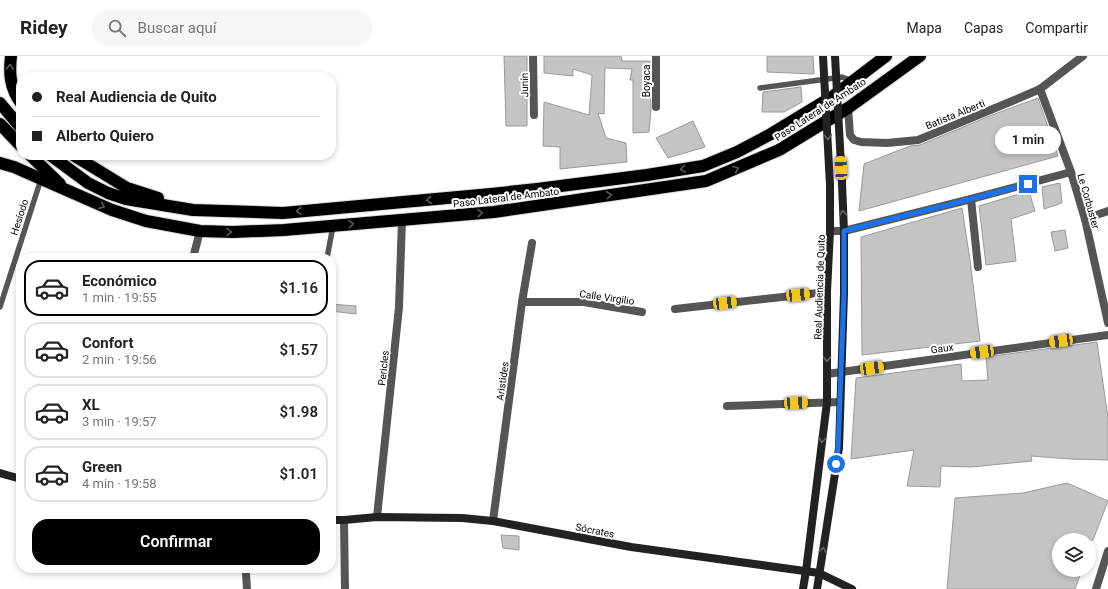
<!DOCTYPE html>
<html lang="es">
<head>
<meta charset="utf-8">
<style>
  body { margin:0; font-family:Roboto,sans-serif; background:#f6f6f6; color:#222; height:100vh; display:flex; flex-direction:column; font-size:15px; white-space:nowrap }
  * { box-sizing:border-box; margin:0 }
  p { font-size:13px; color:#767676 }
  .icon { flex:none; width:22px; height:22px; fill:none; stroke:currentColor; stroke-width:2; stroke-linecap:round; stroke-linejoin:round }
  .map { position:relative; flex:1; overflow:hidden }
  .side { position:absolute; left:16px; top:197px; width:320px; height:320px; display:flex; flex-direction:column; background:#fff; border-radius:16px; box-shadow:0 2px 6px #0003 }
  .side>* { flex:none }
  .banner { position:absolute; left:16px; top:16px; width:320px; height:88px; border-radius:16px; box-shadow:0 2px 6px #0003; display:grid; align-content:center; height:88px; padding:0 16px; background:#fff }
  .fabs { position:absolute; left:1052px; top:477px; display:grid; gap:8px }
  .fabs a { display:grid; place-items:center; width:44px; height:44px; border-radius:50%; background:#fff; box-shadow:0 2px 6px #0003; font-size:20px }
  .end { position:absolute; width:18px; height:18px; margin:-9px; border:5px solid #1a73e8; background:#fff; box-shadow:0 0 0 2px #fff }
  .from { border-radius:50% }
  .bubble { position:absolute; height:28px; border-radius:14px; background:#fff; box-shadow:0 2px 6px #0003; font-size:13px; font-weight:600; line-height:28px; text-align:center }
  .car { position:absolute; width:12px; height:24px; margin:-12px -6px; border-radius:5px; box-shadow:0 0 3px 1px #0007; background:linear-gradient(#f5c518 24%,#345 0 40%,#f5c518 0 76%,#345 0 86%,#f5c518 0) }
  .banner b { display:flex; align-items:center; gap:14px; height:38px; font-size:15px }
  .banner b+b { border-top:1px solid #e0e0e0 }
  .banner i { width:10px; height:10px; background:#222 }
  ul { padding:7px 0 0; list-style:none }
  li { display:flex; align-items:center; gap:12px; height:56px; margin:0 8px 6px; padding:0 8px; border:2px solid #e0e0e0; border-radius:16px }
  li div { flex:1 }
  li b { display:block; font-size:15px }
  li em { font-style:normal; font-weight:600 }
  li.active { border-color:#000 }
  li>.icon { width:36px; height:36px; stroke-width:1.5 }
  .action { display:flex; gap:8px; margin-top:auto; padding:8px 16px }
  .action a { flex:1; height:46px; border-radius:16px; background:#000; color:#fff; font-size:16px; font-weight:600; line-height:46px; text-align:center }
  header { display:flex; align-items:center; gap:24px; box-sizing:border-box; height:56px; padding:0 20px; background:#fff; border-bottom:1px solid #e0e0e0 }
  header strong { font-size:19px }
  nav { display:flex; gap:22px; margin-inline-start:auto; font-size:14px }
  .search { width:280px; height:36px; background:#f6f6f6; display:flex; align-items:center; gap:10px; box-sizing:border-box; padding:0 14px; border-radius:16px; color:#767676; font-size:15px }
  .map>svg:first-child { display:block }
</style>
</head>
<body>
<header>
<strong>Ridey</strong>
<div class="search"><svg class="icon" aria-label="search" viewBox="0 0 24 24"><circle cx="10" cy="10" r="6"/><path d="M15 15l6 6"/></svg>Buscar aquí</div>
<nav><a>Mapa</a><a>Capas</a><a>Compartir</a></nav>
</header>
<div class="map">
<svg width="1108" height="533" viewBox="0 0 1108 533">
  <rect width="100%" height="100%" fill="#fff"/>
  <g fill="#c4c4c4" stroke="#999">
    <polygon points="504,0 527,0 527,70 506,70"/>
    <polygon points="544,0 621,0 622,5 650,5 651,53 649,76 633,77 633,24 630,24 632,13 605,12 604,58 598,57 606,82 626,87 627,106 560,113 560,91 543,90 544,46 589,59 592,19 573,13 573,20 544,17"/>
    <polygon points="767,0 813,0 814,18 767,16"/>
    <polygon points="801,31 802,46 784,56 762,56 763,36"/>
    <polygon points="1038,42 1058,100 859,155 864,108 910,90 920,89 992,59"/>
    <polygon points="693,65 705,91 668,102 656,82"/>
    <polygon points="1060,127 1062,147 1044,153 1042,131"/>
    <polygon points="1029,135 1035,155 1011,163 1016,205 986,209 979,150"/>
    <polygon points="962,152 970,204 980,285 862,299 861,181"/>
    <polygon points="1065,174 1068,192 1055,195 1051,176"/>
    <polygon points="331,248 356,250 356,258 331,255"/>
    <polygon points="1097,286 1108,362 1108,404 1070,403 1031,400 1032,405 971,411 941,410 940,431 907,430 914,394 851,403 856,322 961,308 962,325 988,324 986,301"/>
    <polygon points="1067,427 1108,445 1093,484 1059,484 1059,514 1082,514 1075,533 947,533 955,442 1023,437"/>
    <polygon points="501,479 519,480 519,494 503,492"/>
  </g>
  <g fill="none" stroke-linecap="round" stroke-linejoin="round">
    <g stroke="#dbdbdb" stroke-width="14">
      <g id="highway">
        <path d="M11,0C9,18 10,32 21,47"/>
        <polyline points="0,47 21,72"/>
        <polyline points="0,68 21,90"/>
        <polyline points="30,99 60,128"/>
        <polyline points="50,99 88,127 108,137 126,143 193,154 283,157 491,138 537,133 647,119 703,110 737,96 771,78 832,41 886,0"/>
        <polyline points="73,99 127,132 158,142"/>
        <polyline points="0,107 14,111 112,154 146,165 200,175 233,176 284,174 494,156 706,125 779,94 848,52 920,0"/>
      </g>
    </g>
    <g stroke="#555" stroke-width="5.5">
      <polyline points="760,32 842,21 853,25"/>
      <polyline points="327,202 333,170"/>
      <polyline points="0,251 41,123"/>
    </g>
    <g stroke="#555" stroke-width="8">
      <polyline points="533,0 534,59"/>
      <polyline points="656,0 656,51"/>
      <polyline points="1040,33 1071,116 1085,163 1108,267"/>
      <polyline points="848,52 850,79 854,84 861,86 887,87 918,84 1017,43 1040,33 1083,0"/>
      <polyline points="971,143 978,211"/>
      <polyline points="1085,163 1108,155"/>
      <polyline points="830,175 844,175 971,143 1071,116"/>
      <polyline points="193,202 200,175"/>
      <polyline points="522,246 584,246 642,256"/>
      <polyline points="675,253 827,236"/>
      <polyline points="827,318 1108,279"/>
      <polyline points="727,350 840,346"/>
      <polyline points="377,461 399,251 402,164"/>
      <polyline points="344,464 345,533"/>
      <polyline points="493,465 522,246 532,187"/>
      <polyline points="246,518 247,533"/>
      <polyline points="1096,533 1108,495"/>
    </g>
    <g stroke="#222" stroke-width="8">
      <polyline points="0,417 21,423"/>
      <polyline points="331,464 344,464 377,461 462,462 493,465 631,491 819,517 852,533"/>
      <polyline points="803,533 806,515 827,346 827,236 830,175 830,129"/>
      <polyline points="817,533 839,392 844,237 844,175 842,127"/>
    </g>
    <use href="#highway" stroke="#000" stroke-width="12"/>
    <g stroke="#222" stroke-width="8">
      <polyline points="823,0 830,129"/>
      <polyline points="835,0 842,127"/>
    </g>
  </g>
  <defs><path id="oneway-chevron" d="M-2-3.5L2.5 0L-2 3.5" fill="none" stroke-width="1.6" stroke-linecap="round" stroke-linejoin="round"/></defs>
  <g stroke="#595959">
    <use href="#oneway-chevron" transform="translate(10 11) rotate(-87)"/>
    <use href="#oneway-chevron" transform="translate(683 113) rotate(171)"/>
    <use href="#oneway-chevron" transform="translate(736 113) rotate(-23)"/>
    <use href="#oneway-chevron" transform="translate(609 139) rotate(-8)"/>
    <use href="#oneway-chevron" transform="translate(429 144) rotate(175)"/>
    <use href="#oneway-chevron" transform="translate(102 150) rotate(24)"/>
    <use href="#oneway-chevron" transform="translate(299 155) rotate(175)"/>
    <use href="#oneway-chevron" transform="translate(480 157) rotate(-5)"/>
    <use href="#oneway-chevron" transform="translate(351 168) rotate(-5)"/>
    <use href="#oneway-chevron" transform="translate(229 176) rotate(1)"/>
  </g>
  <g stroke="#646464">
    <use href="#oneway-chevron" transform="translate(828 81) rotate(86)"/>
    <use href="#oneway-chevron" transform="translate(843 157) rotate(-93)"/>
    <use href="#oneway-chevron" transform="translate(827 303) rotate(90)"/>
    <use href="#oneway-chevron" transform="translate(822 384) rotate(97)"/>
    <use href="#oneway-chevron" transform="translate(823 494) rotate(-81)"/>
  </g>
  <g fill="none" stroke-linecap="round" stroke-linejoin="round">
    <polyline stroke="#1a73e8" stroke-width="5" points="836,408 838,392 844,237 844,175 971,143 1028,128"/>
  </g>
  <g text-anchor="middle" stroke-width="4" stroke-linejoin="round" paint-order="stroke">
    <g font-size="10" fill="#000" stroke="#fff">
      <text transform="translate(646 25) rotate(-90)" y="4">Boyaca</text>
      <text transform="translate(524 29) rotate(-91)" y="4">Junín</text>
      <text transform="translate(820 53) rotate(-33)" y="4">Paso Lateral de Ambato</text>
      <text transform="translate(955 58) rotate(-22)" y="4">Batista Alberti</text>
      <text transform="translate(506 141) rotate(-7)" y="4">Paso Lateral de Ambato</text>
      <text transform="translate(1089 145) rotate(74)" y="4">Le Corbuster</text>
      <text transform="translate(19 161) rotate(-72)" y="4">Hesíodo</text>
      <text transform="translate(819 231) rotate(-88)" y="4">Real Audiencia de Quito</text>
      <text transform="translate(607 241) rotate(8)" y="4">Calle Virgilio</text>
      <text transform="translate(942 292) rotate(-8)" y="4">Gaux</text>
      <text transform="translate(383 312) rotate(-84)" y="4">Pericles</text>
      <text transform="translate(502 325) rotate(-82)" y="4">Aristides</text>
      <text transform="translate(595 474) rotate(11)" y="4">Sócrates</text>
    </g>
  </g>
</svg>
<div class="fabs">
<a><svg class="icon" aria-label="layers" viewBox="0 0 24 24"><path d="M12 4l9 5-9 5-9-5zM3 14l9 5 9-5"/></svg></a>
</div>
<i class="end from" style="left:836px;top:408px"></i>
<i class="end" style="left:1028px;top:128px"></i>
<div class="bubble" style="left:995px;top:70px;width:66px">1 min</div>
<i class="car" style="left:841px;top:112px;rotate:357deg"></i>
<i class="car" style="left:798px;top:239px;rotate:84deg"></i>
<i class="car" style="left:725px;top:247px;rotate:83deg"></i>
<i class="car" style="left:1061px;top:285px;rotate:262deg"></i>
<i class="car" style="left:982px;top:296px;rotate:262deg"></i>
<i class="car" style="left:872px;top:312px;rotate:82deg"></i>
<i class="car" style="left:796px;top:347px;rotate:87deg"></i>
<div class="banner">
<b><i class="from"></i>Real Audiencia de Quito</b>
<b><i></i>Alberto Quiero</b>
</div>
<section class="side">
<ul>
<li class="active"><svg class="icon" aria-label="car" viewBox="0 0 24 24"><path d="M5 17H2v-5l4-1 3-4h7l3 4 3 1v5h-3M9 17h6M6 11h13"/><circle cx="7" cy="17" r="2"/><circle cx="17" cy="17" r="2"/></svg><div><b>Económico</b><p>1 min · 19:55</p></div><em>$1.16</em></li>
<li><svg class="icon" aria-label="car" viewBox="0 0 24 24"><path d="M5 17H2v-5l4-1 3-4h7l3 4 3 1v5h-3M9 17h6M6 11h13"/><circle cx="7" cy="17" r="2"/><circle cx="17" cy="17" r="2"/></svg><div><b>Confort</b><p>2 min · 19:56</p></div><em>$1.57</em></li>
<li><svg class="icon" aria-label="car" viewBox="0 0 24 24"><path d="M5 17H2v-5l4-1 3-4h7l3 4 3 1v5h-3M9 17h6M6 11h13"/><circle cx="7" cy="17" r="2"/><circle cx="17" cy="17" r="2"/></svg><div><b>XL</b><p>3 min · 19:57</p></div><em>$1.98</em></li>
<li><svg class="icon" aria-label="car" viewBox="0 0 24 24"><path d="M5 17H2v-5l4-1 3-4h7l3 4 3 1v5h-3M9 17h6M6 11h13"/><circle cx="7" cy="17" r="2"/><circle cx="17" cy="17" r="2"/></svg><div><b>Green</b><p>4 min · 19:58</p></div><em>$1.01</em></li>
</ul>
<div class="action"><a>Confirmar</a></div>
</section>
</div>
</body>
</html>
